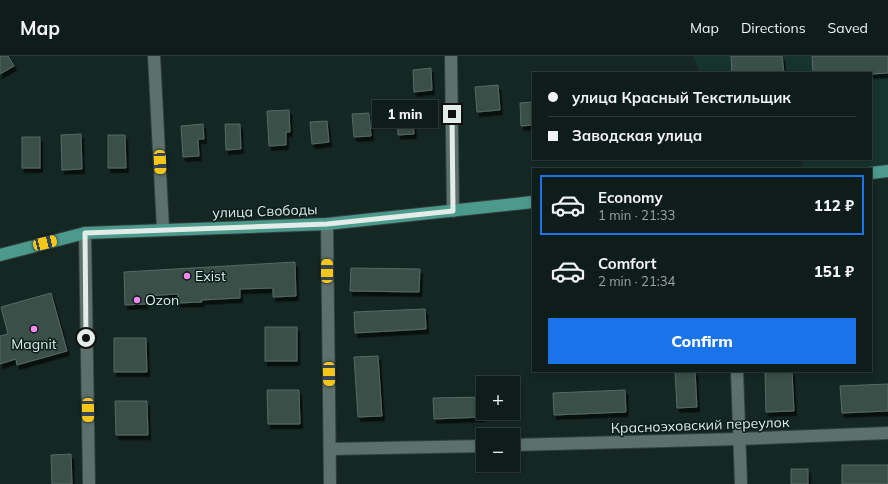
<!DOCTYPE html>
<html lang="en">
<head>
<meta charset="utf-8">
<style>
  body { margin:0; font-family:Mulish,sans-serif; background:#1d2a27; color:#f1f3f6; height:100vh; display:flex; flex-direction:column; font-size:15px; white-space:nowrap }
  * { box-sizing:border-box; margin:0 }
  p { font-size:13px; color:#9ba2a2 }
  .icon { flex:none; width:22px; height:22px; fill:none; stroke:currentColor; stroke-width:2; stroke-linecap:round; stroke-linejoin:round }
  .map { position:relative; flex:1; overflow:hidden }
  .side { position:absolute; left:532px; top:112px; width:340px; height:204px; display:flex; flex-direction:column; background:#0f1d1a; border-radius:0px; box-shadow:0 2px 6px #0003,0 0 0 1px #2f3b39 }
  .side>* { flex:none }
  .hud { position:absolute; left:532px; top:16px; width:340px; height:88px; border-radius:0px; box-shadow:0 2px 6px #0003,0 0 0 1px #2f3b39; display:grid; align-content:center; height:88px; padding:0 16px; background:#0f1d1a }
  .buttons { position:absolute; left:476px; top:320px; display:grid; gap:8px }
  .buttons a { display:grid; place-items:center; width:44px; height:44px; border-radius:0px; background:#0f1d1a; box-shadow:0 2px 6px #0003,0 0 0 1px #2f3b39; font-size:20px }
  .end { position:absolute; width:18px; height:18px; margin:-9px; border:5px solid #e2edea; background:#111; box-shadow:0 0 0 2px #111 }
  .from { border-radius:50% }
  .bubble { position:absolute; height:28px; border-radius:0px; background:#0f1d1a; box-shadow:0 2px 6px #0003,0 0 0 1px #2f3b39; font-size:13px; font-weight:800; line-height:28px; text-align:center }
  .car { position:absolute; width:12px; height:24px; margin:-12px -6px; border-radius:5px; box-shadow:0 0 3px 1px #0007; background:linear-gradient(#f5c518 24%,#345 0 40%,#f5c518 0 76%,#345 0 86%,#f5c518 0) }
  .hud b { display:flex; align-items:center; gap:14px; height:38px; font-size:15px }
  .hud b+b { border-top:1px solid #2f3b39 }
  .hud i { width:10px; height:10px; background:#f1f3f6 }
  ul { padding:7px 0 0; list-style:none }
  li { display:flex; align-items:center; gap:12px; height:60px; margin:0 8px 6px; padding:0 8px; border:2px solid transparent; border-radius:0px }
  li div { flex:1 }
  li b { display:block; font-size:15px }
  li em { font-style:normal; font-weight:800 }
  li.active { border-color:#1a73e8 }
  li>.icon { width:36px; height:36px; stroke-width:1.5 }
  .primary-button { display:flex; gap:8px; margin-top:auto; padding:8px 16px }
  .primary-button a { flex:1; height:46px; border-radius:0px; background:#1a73e8; color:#fff; font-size:16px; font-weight:800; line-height:46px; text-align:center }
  header { display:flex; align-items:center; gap:24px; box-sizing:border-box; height:56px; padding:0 20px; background:#0f1d1a; border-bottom:1px solid #2f3b39 }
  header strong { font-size:19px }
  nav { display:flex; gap:22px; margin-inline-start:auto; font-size:14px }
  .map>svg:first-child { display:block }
</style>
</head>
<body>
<header>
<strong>Map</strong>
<nav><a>Map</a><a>Directions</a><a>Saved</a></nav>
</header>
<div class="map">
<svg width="888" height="428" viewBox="0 0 888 428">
  <defs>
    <filter id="shadow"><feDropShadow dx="2.5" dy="4.5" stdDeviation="0" flood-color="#0009"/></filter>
  </defs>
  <rect width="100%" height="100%" fill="#142723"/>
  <polygon fill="#16332d" points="693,0 888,0 888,113 803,113 801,103 871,103 871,17 700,17"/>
  <g fill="#3b4f4a" stroke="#556a65" filter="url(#shadow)">
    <polygon points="0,0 8,0 14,10 0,18"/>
    <polygon points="731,0 782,0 784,17 732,17"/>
    <polygon points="812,0 888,0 888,17 871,18 813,17"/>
    <polygon points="431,12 432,34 414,36 413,14"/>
    <polygon points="498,29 500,54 477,56 475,31"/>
    <polygon points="533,46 533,69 521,70 520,47"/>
    <polygon points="289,54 290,76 286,76 286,89 269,90 267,55"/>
    <polygon points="412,54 414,78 398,79 397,56"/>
    <polygon points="369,57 371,80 354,81 352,58"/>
    <polygon points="327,65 329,86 312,88 310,66"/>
    <polygon points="203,68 204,83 198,83 199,100 183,101 181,70"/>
    <polygon points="225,68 240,68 241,93 226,94"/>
    <polygon points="81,78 82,113 62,114 61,79"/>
    <polygon points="108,79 125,79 126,112 108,112"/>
    <rect x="22" y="81" width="18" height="31"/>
    <polygon points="295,206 296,240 273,241 273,232 240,233 240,242 201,244 202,246 178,247 178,238 145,240 146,248 125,249 124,216"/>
    <polygon points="351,212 420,213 419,236 350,235"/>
    <polygon points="51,237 67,295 17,309 16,303 0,308 0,280 8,278 1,251"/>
    <polygon points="425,253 426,273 355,277 354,256"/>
    <rect x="265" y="271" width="32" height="34"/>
    <polygon points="114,282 146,282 147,316 114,316"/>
    <polygon points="378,300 382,360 358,361 354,301"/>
    <polygon points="675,315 695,315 697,351 677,352"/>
    <polygon points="765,315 792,315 794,355 766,356"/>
    <polygon points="888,328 888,355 842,357 840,330"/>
    <polygon points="267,334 299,334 300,368 268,368"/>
    <polygon points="625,334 626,356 554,359 553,337"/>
    <polygon points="483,341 483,361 434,363 433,342"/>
    <polygon points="115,345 147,345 148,379 116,379"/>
    <polygon points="71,398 72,428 52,428 51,399"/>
    <rect x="842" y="409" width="46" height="19"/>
    <rect x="791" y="413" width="17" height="15"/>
  </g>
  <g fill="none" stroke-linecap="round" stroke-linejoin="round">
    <g stroke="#32413d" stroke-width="14">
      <g id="minor">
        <polyline points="154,0 163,173"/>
        <polyline points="451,0 453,155"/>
        <polyline points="327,168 330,428"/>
        <polyline points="85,177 89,428"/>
        <polyline points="737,315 741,428"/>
        <polyline points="513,389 739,383 888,377"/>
        <polyline points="330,393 483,390"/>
      </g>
    </g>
    <g stroke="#32413d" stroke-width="14">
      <g id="major">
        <polyline points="871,117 888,115"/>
        <polyline points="0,199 85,177 327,168 533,146"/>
      </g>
    </g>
    <use href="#minor" stroke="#5c716c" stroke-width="12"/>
    <use href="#major" stroke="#4b9a8c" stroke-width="12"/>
  </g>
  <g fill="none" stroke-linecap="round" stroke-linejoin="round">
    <polyline stroke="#e2edea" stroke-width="5" points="86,282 85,177 327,168 453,155 452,58"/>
  </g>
  <g fill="#f589ef" stroke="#0a1e1a" stroke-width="1.5">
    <circle cx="187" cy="220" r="4"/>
    <circle cx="137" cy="244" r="4"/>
    <circle cx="34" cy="273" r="4"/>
  </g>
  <g text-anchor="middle" stroke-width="3" stroke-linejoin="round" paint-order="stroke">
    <g font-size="14" fill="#e2edea" stroke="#0a1e1a">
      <text transform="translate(265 155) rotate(-2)" y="5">улица Свободы</text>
      <text transform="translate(700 369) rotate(-2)" y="5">Красноэховский переулок</text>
    </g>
    <g font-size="14" fill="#e2edea" stroke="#0a1e1a" text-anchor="start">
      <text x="195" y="225">Exist</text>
      <text x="145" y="249">Ozon</text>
      <text x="34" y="293" text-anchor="middle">Magnit</text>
    </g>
  </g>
</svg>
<div class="buttons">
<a>+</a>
<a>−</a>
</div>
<i class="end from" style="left:86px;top:282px"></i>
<i class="end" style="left:452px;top:58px"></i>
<div class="bubble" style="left:372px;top:44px;width:66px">1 min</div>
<i class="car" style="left:160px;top:106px;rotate:177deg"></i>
<i class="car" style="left:45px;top:187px;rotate:76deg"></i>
<i class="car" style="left:327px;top:215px;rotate:0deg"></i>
<i class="car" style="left:329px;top:318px;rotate:179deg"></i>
<i class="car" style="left:88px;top:354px;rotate:179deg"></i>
<div class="hud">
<b><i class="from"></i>улица Красный Текстильщик</b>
<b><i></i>Заводская улица</b>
</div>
<section class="side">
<ul>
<li class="active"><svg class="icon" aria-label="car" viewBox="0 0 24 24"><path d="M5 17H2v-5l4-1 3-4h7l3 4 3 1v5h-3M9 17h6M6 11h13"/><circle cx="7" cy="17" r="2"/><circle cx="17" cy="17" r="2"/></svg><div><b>Economy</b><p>1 min · 21:33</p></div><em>112 ₽</em></li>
<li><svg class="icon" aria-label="car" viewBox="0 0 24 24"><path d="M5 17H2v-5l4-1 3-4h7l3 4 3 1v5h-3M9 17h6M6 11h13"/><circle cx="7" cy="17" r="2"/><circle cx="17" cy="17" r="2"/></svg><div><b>Comfort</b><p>2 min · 21:34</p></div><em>151 ₽</em></li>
</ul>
<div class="primary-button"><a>Confirm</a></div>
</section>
</div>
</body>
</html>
